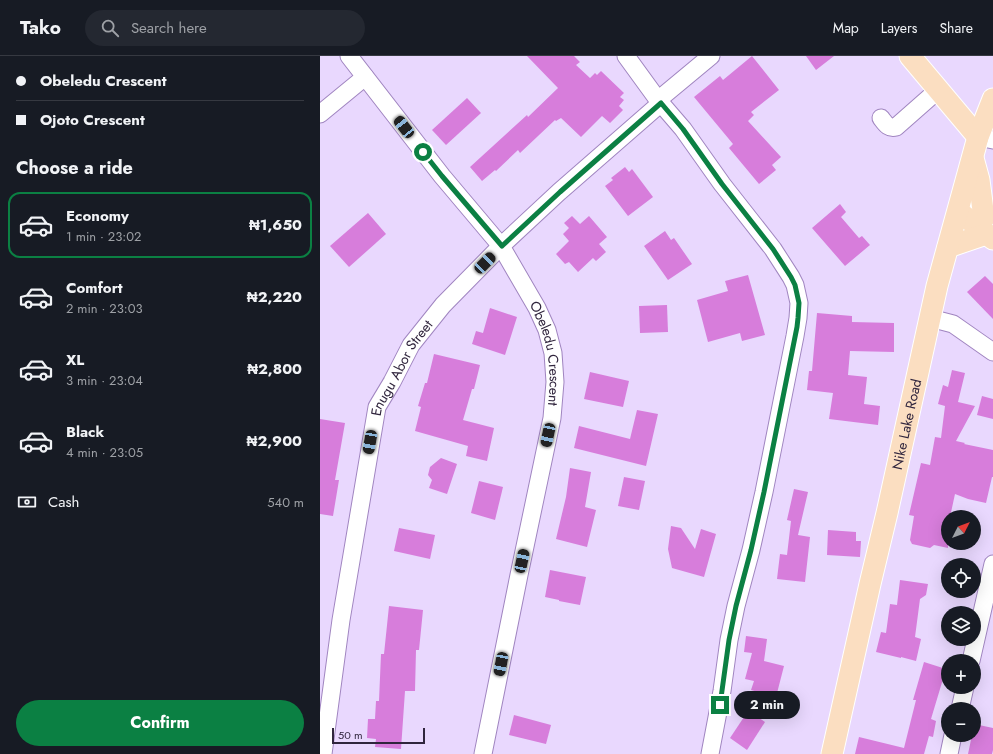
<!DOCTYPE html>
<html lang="en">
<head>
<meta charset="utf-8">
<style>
  body { margin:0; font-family:Jost,sans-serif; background:#242831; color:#f1f3f6; height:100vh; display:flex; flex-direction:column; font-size:15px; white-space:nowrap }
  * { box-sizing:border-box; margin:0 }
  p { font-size:13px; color:#9ea1a6 }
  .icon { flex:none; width:22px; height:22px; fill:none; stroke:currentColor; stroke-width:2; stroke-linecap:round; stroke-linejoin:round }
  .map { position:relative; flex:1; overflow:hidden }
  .side { display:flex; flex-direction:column; background:#171b24; width:320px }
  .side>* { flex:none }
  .top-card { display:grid; align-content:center; height:88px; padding:0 16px; background:#171b24 }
  .needle { width:26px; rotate:48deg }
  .fabs { position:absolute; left:621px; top:454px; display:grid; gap:8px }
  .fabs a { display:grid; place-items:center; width:40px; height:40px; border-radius:50%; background:#171b24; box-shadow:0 4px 16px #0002; font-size:20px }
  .scale { position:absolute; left:12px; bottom:10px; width:93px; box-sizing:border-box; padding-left:4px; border:2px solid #30253d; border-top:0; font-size:11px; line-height:14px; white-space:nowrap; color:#30253d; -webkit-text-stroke:3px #e9d8fe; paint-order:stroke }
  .end { position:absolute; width:18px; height:18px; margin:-9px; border:5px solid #0b8043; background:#fff; box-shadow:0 0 0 2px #fff }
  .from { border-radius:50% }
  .bubble { position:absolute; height:28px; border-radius:14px; background:#171b24; box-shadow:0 4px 16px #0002; font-size:13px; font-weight:700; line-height:28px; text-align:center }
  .car { position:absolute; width:12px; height:24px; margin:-12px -6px; border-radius:5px; box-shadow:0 0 3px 1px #0007; background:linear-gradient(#222 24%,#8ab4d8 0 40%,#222 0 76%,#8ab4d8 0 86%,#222 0) }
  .top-card b { display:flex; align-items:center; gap:14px; height:38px; font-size:15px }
  .top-card b+b { border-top:1px solid #363941 }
  .top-card i { width:10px; height:10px; background:#f1f3f6 }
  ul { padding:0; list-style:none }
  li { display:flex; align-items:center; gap:12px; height:66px; margin:0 8px 6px; padding:0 8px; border:2px solid transparent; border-radius:12px }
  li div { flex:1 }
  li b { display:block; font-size:15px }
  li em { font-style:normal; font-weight:700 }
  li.current { border-color:#0b8043 }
  li>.icon { width:36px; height:36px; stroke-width:1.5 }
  h2 { padding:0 16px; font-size:18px; line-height:48px }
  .pay { display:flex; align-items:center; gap:10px; height:44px; padding:0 16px; font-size:15px }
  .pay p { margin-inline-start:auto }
  .button { display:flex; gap:8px; margin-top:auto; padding:8px 16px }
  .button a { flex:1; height:46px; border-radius:24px; background:#0b8043; color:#fff; font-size:16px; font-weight:700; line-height:46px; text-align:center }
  header { display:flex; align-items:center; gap:24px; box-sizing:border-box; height:56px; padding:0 20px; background:#171b24; border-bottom:1px solid #363941 }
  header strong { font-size:19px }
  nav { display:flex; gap:22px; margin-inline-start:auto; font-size:14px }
  .search { width:280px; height:36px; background:#242831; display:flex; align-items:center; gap:10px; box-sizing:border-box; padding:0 14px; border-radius:22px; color:#9ea1a6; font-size:15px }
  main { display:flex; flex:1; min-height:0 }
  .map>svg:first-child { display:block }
</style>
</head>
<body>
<header>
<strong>Tako</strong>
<div class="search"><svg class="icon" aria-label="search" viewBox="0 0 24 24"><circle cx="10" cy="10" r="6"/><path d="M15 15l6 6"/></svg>Search here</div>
<nav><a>Map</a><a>Layers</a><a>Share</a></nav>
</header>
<main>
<section class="side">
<div class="top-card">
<b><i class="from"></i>Obeledu Crescent</b>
<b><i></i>Ojoto Crescent</b>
</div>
<h2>Choose a ride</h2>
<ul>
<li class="current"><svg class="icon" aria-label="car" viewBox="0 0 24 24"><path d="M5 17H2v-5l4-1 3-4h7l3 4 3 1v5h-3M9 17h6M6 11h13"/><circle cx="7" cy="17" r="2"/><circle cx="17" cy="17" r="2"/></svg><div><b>Economy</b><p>1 min · 23:02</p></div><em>₦1,650</em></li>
<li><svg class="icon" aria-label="car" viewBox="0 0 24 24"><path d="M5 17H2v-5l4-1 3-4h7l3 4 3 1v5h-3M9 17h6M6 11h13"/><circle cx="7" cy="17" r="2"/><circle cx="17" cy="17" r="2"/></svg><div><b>Comfort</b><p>2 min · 23:03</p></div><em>₦2,220</em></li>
<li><svg class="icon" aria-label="car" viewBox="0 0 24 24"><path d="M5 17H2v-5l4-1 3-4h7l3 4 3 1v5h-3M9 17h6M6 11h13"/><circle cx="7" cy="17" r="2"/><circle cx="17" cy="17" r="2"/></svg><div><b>XL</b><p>3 min · 23:04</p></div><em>₦2,800</em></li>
<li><svg class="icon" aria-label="car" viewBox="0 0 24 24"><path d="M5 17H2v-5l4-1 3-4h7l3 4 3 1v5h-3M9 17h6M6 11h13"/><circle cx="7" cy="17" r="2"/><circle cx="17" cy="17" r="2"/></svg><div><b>Black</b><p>4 min · 23:05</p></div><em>₦2,900</em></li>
</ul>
<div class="pay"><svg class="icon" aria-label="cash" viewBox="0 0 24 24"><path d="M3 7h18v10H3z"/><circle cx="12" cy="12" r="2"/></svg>Cash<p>540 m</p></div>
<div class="button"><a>Confirm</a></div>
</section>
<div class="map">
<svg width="673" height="698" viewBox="0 0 673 698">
  <rect width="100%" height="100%" fill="#e9d8fe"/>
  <g fill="#d77ddb">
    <polygon points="207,0 254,0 260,6 256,9 270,22 275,17 277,19 281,15 304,37 300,41 304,44 299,50 303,54 290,67 282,60 261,81 241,62 236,65 235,64 200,97 198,94 176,115 175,114 162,125 150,111 207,59 208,61 238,32"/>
    <polygon points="432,0 459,34 431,56 434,59 428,65 461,101 452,109 456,114 439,128 409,92 413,88 374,41 400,20 403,24"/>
    <polygon points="486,0 514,0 496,14"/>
    <polygon points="147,42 161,57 126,89 112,74"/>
    <polygon points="305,111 309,116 312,113 333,141 308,160 285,130 293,124 291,122"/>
    <polygon points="520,148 526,156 521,161 539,182 542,180 550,189 525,210 492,172"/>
    <polygon points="48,157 66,178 29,211 10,190"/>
    <polygon points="252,160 260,168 269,160 287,181 279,188 286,196 276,205 273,202 258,216 249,206 245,208 236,198 249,185 243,178 249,172 244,167"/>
    <polygon points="345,175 351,184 354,182 372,208 348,224 324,190"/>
    <polygon points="428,219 445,279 422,285 420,277 388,286 377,244 408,235 405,225"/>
    <polygon points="665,220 673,228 673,263 647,236"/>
    <polygon points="347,249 348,276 320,277 319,250"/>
    <polygon points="170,252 197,261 185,299 152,288 156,275 163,277"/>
    <polygon points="497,257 532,260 532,266 574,267 574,296 530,295 528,319 547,321 544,348 560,350 558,369 509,363 513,337 487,334 489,315 492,315"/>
    <polygon points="114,298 160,309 154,333 152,333 143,364 174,372 167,405 146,400 148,390 95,375 101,351 98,350 105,327 107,327"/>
    <polygon points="632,314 645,317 638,346 655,350 636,385 645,387 644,388 673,394 673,421 672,421 666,447 648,443 635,438 630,461 628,461 628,492 614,489 610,492 592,488 590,484 594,460 589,459 601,407 610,409 615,381 621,382 625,350 618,348 623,329 628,331"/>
    <polygon points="270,316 309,325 303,351 264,343"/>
    <polygon points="662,340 673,343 673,363 657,359"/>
    <polygon points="317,354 338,358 326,410 254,392 259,370 310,383"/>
    <polygon points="0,363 25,367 15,424 19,424 13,460 0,458"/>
    <polygon points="121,402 137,408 127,438 109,432 112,424 108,419 110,411"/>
    <polygon points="250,412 271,416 265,451 276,454 267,491 236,483 246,441"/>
    <polygon points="304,421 325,425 319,454 298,450"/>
    <polygon points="159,425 183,431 175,464 151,457"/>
    <polygon points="474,433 488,436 478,479 490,481 485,526 457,523 460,498 467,499 471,465 467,464"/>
    <polygon points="351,470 361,472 375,493 381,473 396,478 384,521 352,512 348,493"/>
    <polygon points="79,472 115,479 110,503 74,495"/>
    <polygon points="508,474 536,476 536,485 541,485 540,501 507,499"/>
    <polygon points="230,514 266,521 260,549 239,545 239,544 225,541"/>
    <polygon points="580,524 608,528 606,539 600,543 595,581 601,583 596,605 581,601 581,602 556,596 561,576 566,577 570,548 577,549"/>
    <polygon points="69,550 103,554 99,594 96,594 95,635 85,635 81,693 55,691 56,683 47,682 48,663 55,663 56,645 59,645 61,598 64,598"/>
    <polygon points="426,580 447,583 444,605 464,610 456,641 431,634 434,625 425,623 432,597 424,596"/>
    <polygon points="604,606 626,613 611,663 616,665 613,681 609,680 604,698 535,698 539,681 584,692 596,644 593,644"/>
    <polygon points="428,655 445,666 427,694 410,682"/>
    <polygon points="194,659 231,669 226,688 189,679"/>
    <polygon points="655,669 659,669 673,672 673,694 672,698 648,698 652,679 654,679"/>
  </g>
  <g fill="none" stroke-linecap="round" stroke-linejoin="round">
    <g stroke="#a085c0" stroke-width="19">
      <g id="minor">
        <path id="s1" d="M29,0L122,120L181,190L217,252L227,274L233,297L235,326L232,362L199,519L163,698"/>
        <polyline points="306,0 338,44 363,73 402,128 453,193 471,221 475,229 479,247 478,262 475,280 444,436 431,494 416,550 409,584 402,635 390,698"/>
        <polyline points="338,44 391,0"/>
        <polyline points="0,58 45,21"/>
        <path d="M561,62C565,67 568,73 576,71L618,34"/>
        <polyline points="658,81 673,84"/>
        <polyline points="610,262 633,268 673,296"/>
        <polyline points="651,605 673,508"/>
        <polyline points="640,653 645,631"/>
        <path id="s2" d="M3,698L21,564L57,351L72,326L91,289L123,249L181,190L239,136L341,47"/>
        <polyline points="629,698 633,679"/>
      </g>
    </g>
    <g stroke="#fff" stroke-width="23">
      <g id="major">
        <polyline points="590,0 658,81"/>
        <polyline points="653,102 659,124 664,162"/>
        <polyline points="643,159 673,183"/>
        <polyline points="628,191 666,178"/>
        <path id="s3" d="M512,698L550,528L567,457L617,230L658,81L673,43"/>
      </g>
    </g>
    <use href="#minor" stroke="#fff" stroke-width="17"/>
    <use href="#major" stroke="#fbdec1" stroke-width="21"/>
  </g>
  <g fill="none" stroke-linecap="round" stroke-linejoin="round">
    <polyline stroke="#0b8043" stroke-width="5" points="103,96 122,120 182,190 240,136 341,47 363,73 402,128 453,193 471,221 475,229 479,247 478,262 477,271 444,436 431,494 416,550 409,584 400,649"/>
  </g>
  <g text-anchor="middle" stroke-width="3.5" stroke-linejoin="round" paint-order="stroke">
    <g font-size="14" fill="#30253d" stroke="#e9d8fe">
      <text dy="5" stroke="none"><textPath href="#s1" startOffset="362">Obeledu Crescent</textPath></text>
      <text dy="5" stroke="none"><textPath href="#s2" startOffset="397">Enugu Abor Street</textPath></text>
      <text dy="5" stroke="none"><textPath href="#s3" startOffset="338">Nike Lake Road</textPath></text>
    </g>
  </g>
</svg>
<div class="fabs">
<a><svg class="needle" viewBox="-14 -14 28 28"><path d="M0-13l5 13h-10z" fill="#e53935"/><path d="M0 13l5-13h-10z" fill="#9ea1a6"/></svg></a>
<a><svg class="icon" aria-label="locate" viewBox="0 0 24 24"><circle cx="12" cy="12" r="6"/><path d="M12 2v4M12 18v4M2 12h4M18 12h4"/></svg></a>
<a><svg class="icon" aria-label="layers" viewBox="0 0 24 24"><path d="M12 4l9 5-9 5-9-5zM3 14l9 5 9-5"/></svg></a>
<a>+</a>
<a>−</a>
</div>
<div class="scale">50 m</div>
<i class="end from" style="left:103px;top:96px"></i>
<i class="end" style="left:400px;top:649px"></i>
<div class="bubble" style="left:414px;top:635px;width:66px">2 min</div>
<i class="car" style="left:84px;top:71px;rotate:322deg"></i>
<i class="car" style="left:165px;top:207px;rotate:45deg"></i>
<i class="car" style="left:228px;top:379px;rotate:192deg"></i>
<i class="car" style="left:50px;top:386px;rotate:190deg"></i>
<i class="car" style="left:202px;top:505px;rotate:12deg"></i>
<i class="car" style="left:181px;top:608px;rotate:191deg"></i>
</div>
</main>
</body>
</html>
